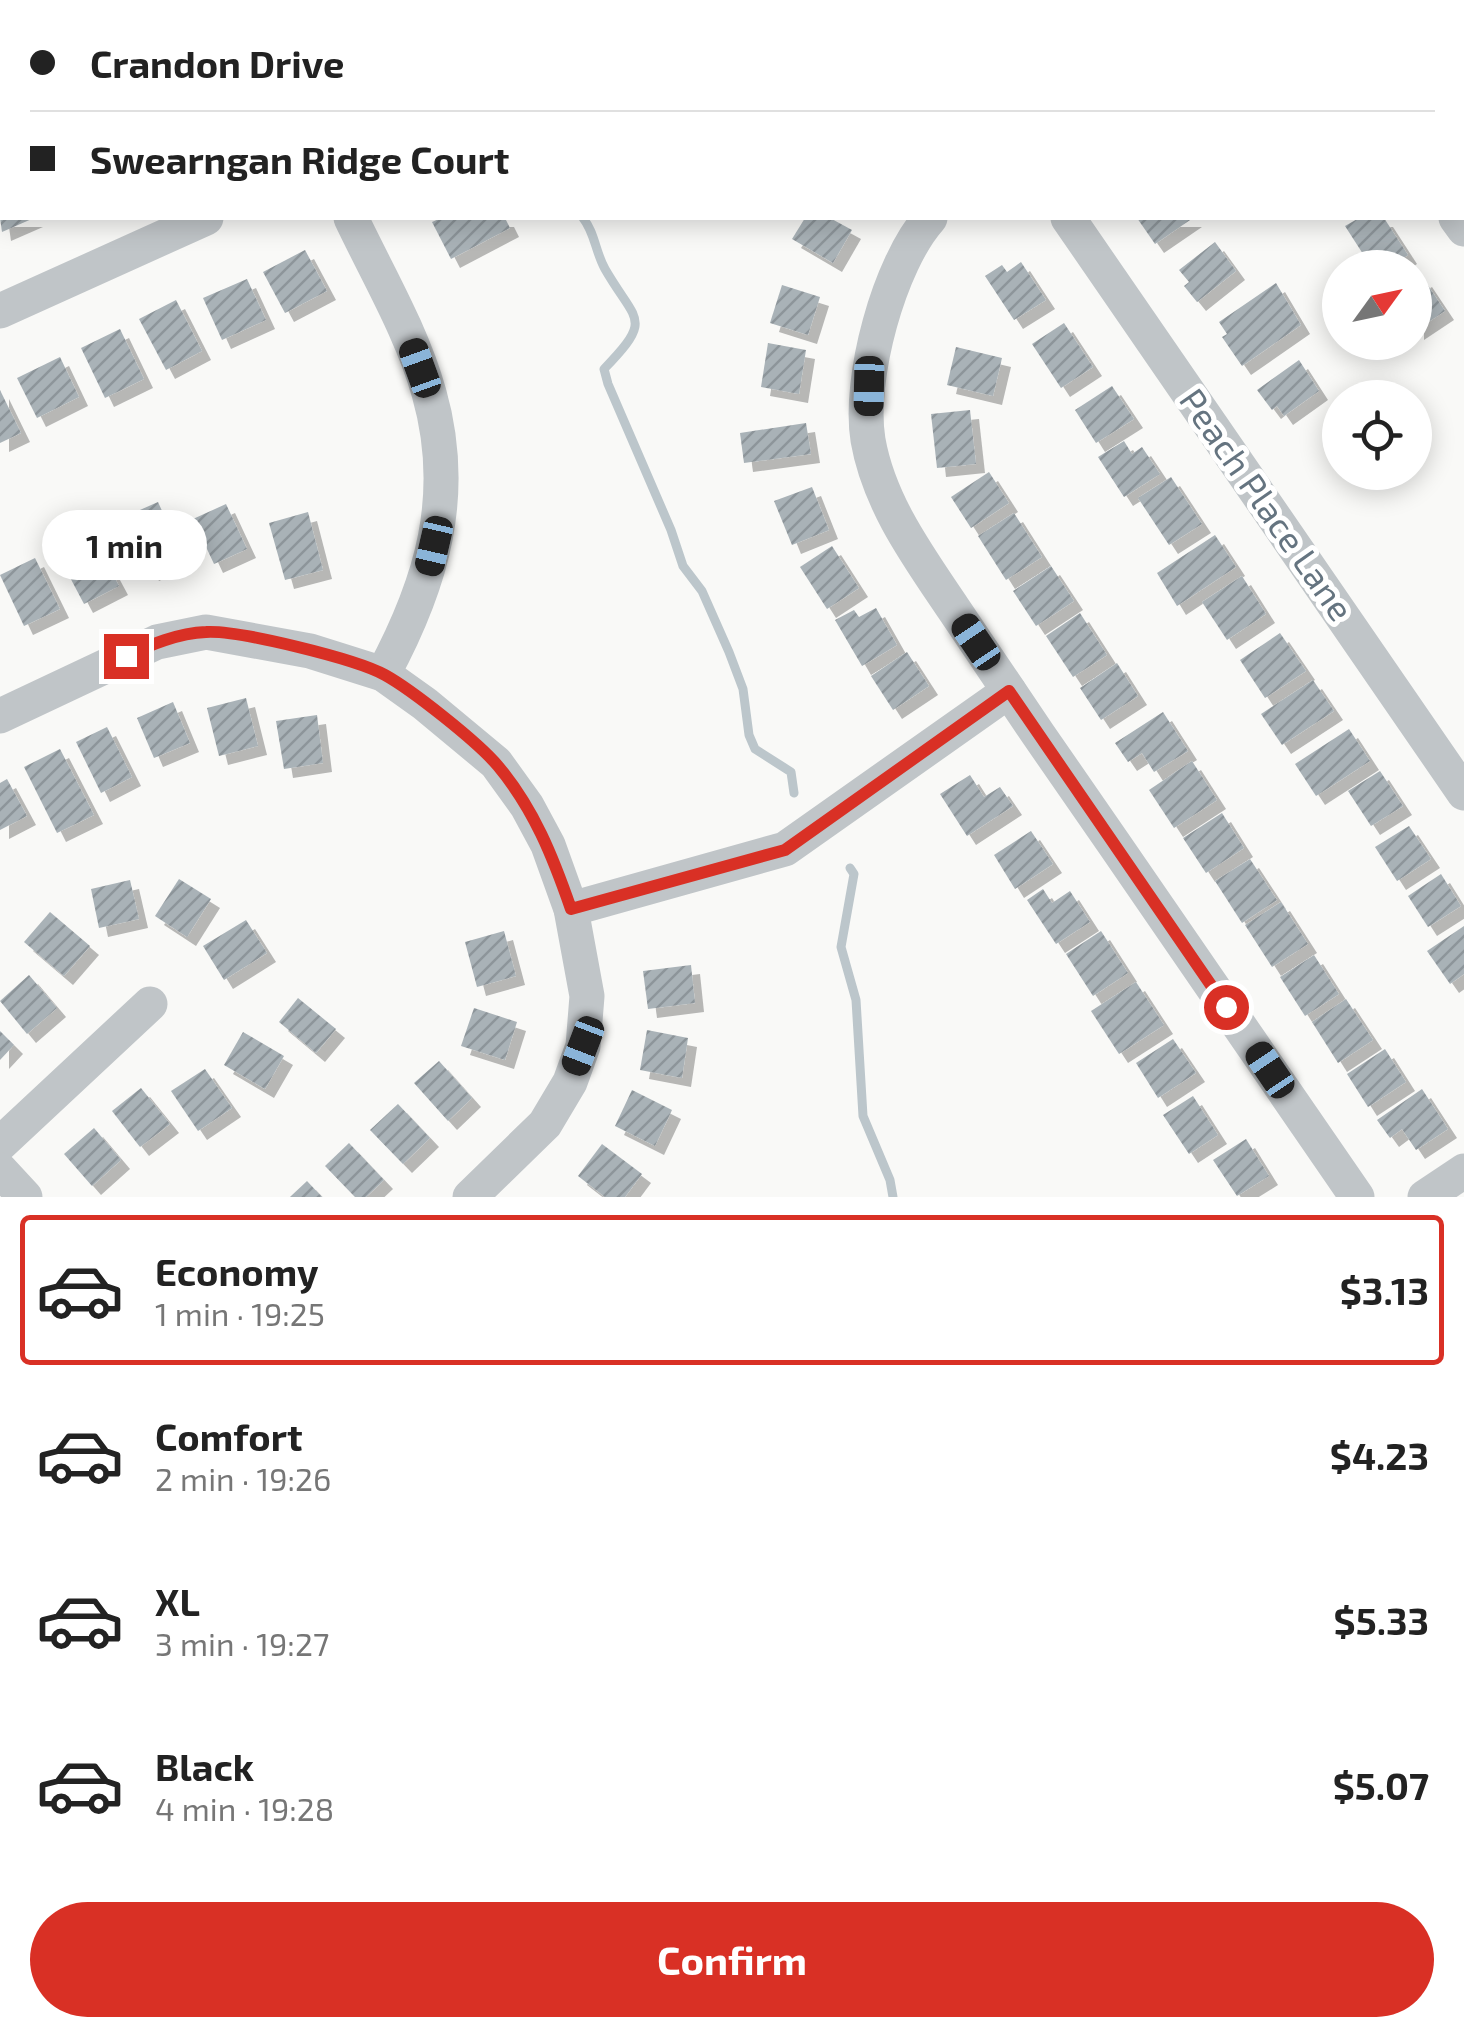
<!DOCTYPE html>
<html lang="en">
<head>
<meta charset="utf-8">
<style>
  body { margin:0; font-family:"Exo 2",sans-serif; background:#f2f2f2; color:#222; height:100vh; display:flex; flex-direction:column; font-size:38px; white-space:nowrap }
  * { box-sizing:border-box; margin:0 }
  p { font-size:32px; color:#767676 }
  .icon { flex:none; width:55px; height:55px; fill:none; stroke:currentColor; stroke-width:2; stroke-linecap:round; stroke-linejoin:round }
  .map { position:relative; height:1197px; overflow:hidden }
  .details { display:flex; flex-direction:column; background:#fff; flex:1 }
  .details>* { flex:none }
  .banner { position:absolute; left:0px; top:0px; width:1465px; height:220px; box-shadow:0 5px 25px #0003; display:grid; align-content:center; height:220px; padding:0 30px; background:#fff }
  .needle { width:65px; rotate:57deg }
  .fabs { position:absolute; left:1322px; top:250px; display:grid; gap:20px }
  .fabs a { display:grid; place-items:center; width:110px; height:110px; border-radius:50%; background:#fff; box-shadow:0 5px 25px #0003; font-size:50px }
  .end { position:absolute; width:45px; height:45px; margin:-22px; border:12px solid #d93025; background:#fff; box-shadow:0 0 0 5px #fff }
  .from { border-radius:50% }
  .bubble { position:absolute; height:70px; border-radius:35px; background:#fff; box-shadow:0 5px 25px #0003; font-size:32px; font-weight:700; line-height:70px; text-align:center }
  .car { position:absolute; width:30px; height:60px; margin:-30px -15px; border-radius:12px; box-shadow:0 0 8px 2px #0007; background:linear-gradient(#222 24%,#8ab4d8 0 40%,#222 0 76%,#8ab4d8 0 86%,#222 0) }
  .banner b { display:flex; align-items:center; gap:35px; height:95px; font-size:38px }
  .banner b+b { border-top:2px solid #e0e0e0 }
  .banner i { width:25px; height:25px; background:#222 }
  ul { padding:18px 0 0; list-style:none }
  li { display:flex; align-items:center; gap:30px; height:150px; margin:0 20px 15px; padding:0 10px; border:5px solid transparent; border-radius:10px }
  li div { flex:1 }
  li b { display:block; font-size:38px }
  li em { font-style:normal; font-weight:700 }
  li.on { border-color:#d93025 }
  li>.icon { width:90px; height:90px; stroke-width:1.5 }
  .primary-button { display:flex; gap:20px; margin-top:auto; padding:20px 30px }
  .primary-button a { flex:1; height:115px; border-radius:60px; background:#d93025; color:#fff; font-size:40px; font-weight:700; line-height:115px; text-align:center }
  .map>svg:first-child { display:block }
</style>
</head>
<body>
<div class="map">
<svg width="1464" height="1197" viewBox="0 0 1464 1197">
  <defs>
    <pattern id="building-hatch" width="6" height="6" patternUnits="userSpaceOnUse" patternTransform="scale(2.5)"><rect width="6" height="6" fill="#a9b2b7"/><path d="M-1 1l2-2M0 6l6-6M5 7l2-2" fill="none" stroke="#8d959a"/></pattern>
    <filter id="shadow"><feDropShadow dx="9" dy="9" stdDeviation="0" flood-color="#0004"/></filter>
  </defs>
  <rect width="100%" height="100%" fill="#f9f9f7"/>
  <g fill="none" stroke-linecap="round" stroke-linejoin="round">
    <g stroke="#bcc6cb" stroke-width="9">
      <polyline points="476,0 477,2"/>
      <path d="M583,218C595,233 595,251 605,269C636,323 654,317 604,369L608,384L671,530L683,566L702,591L729,652L743,689L749,735L755,749L791,772L794,793"/>
      <polyline points="850,868 854,874 841,947 856,1000 863,1116 890,1180 893,1197"/>
    </g>
  </g>
  <g fill="url(#building-hatch)" filter="url(#shadow)">
    <polygon points="0,218 34,218 2,232"/>
    <polygon points="441,218 505,218 510,228 451,259 432,222"/>
    <polygon points="805,218 830,218 852,230 833,263 792,239"/>
    <polygon points="1137,218 1193,218 1155,244"/>
    <polygon points="1359,218 1384,218 1408,255 1389,268 1372,268 1345,226"/>
    <polygon points="1215,242 1236,271 1197,302 1184,286 1189,282 1179,270"/>
    <polygon points="305,250 327,291 285,313 263,272"/>
    <polygon points="1021,262 1046,300 1014,320 985,276 1002,265 1007,272"/>
    <polygon points="1423,278 1445,311 1415,331 1415,283"/>
    <polygon points="247,279 266,320 222,340 203,298"/>
    <polygon points="1276,283 1301,325 1242,366 1222,337 1227,334 1219,322"/>
    <polygon points="782,285 820,297 808,335 770,323"/>
    <polygon points="176,300 202,351 166,370 139,319"/>
    <polygon points="1064,323 1093,367 1061,388 1032,344"/>
    <polygon points="120,329 144,379 105,398 81,348"/>
    <polygon points="768,343 806,350 799,394 761,387"/>
    <polygon points="956,347 1002,358 993,396 947,385"/>
    <polygon points="60,357 79,397 37,418 17,378"/>
    <polygon points="1299,360 1319,391 1284,416 1277,406 1272,410 1257,390"/>
    <polygon points="1112,386 1134,419 1096,443 1075,410"/>
    <polygon points="0,390 21,433 0,443"/>
    <polygon points="970,410 976,464 937,468 931,414"/>
    <polygon points="806,423 811,454 744,463 740,433"/>
    <polygon points="1124,441 1132,454 1142,447 1160,474 1124,497 1098,457"/>
    <polygon points="989,472 1009,503 971,528 951,497"/>
    <polygon points="1171,477 1202,524 1169,545 1138,498"/>
    <polygon points="812,487 829,530 792,545 774,501"/>
    <polygon points="158,502 183,557 150,572 124,517"/>
    <polygon points="226,504 247,549 214,564 193,519"/>
    <polygon points="308,512 323,570 285,580 269,523"/>
    <polygon points="1014,513 1042,557 1006,580 978,536"/>
    <polygon points="89,530 119,586 84,604 55,549"/>
    <polygon points="1215,535 1236,567 1177,606 1157,573"/>
    <polygon points="832,546 859,588 827,609 800,567"/>
    <polygon points="35,558 60,609 24,626 0,575"/>
    <polygon points="1051,566 1074,601 1036,626 1013,591"/>
    <polygon points="1242,576 1266,614 1227,640 1202,602"/>
    <polygon points="876,608 897,645 862,666 835,620 854,610 859,617"/>
    <polygon points="1080,613 1107,655 1073,677 1046,636"/>
    <polygon points="1280,633 1306,671 1265,698 1240,660"/>
    <polygon points="907,652 929,686 893,710 871,676"/>
    <polygon points="1117,663 1138,696 1101,720 1080,688"/>
    <polygon points="1313,680 1334,711 1282,745 1261,714"/>
    <polygon points="246,698 258,746 219,756 207,708"/>
    <polygon points="173,702 190,743 154,758 137,718"/>
    <polygon points="1163,712 1188,751 1154,772 1142,753 1128,762 1115,743"/>
    <polygon points="317,715 323,763 284,769 276,721"/>
    <polygon points="107,727 132,777 101,793 76,742"/>
    <polygon points="1349,729 1370,761 1316,796 1295,764"/>
    <polygon points="60,749 94,815 57,833 24,767"/>
    <polygon points="1192,761 1217,800 1174,828 1149,790"/>
    <polygon points="1380,771 1403,806 1371,826 1348,791"/>
    <polygon points="970,775 984,797 1000,787 1013,806 967,836 940,794"/>
    <polygon points="7,779 27,816 0,830 0,783"/>
    <polygon points="1222,813 1244,848 1206,873 1183,838"/>
    <polygon points="1409,826 1431,859 1397,881 1375,847"/>
    <polygon points="1031,831 1053,864 1015,889 994,855"/>
    <polygon points="1250,859 1277,900 1242,923 1215,881"/>
    <polygon points="1441,874 1461,906 1428,927 1408,896"/>
    <polygon points="179,879 211,899 187,937 155,916"/>
    <polygon points="130,880 139,919 99,928 91,889"/>
    <polygon points="1043,889 1052,903 1070,891 1090,922 1056,944 1027,900"/>
    <polygon points="1281,902 1308,944 1272,967 1245,925"/>
    <polygon points="50,912 90,946 64,976 24,942"/>
    <polygon points="246,920 267,953 224,980 203,946"/>
    <polygon points="1464,926 1464,974 1450,984 1427,951"/>
    <polygon points="504,931 516,976 477,987 465,942"/>
    <polygon points="1101,931 1128,973 1093,996 1066,954"/>
    <polygon points="1314,955 1339,994 1305,1016 1280,977"/>
    <polygon points="691,965 695,1003 648,1009 643,971"/>
    <polygon points="29,975 57,1008 27,1034 0,1001"/>
    <polygon points="1136,982 1164,1025 1119,1054 1091,1011"/>
    <polygon points="298,998 336,1029 316,1053 279,1022"/>
    <polygon points="1346,999 1373,1040 1338,1063 1312,1022"/>
    <polygon points="474,1008 517,1022 505,1060 461,1046"/>
    <polygon points="647,1030 688,1038 682,1078 640,1070"/>
    <polygon points="0,1031 14,1045 0,1060"/>
    <polygon points="243,1032 284,1056 265,1089 224,1065"/>
    <polygon points="1173,1039 1196,1073 1158,1098 1136,1063"/>
    <polygon points="1385,1049 1406,1082 1368,1107 1347,1074"/>
    <polygon points="439,1061 472,1098 448,1121 414,1083"/>
    <polygon points="205,1069 232,1108 198,1131 171,1091"/>
    <polygon points="141,1088 170,1124 140,1147 112,1111"/>
    <polygon points="1422,1089 1448,1129 1416,1150 1402,1129 1390,1138 1377,1120"/>
    <polygon points="632,1090 672,1110 655,1146 615,1126"/>
    <polygon points="1193,1096 1218,1135 1189,1154 1163,1115"/>
    <polygon points="398,1104 430,1138 403,1164 370,1130"/>
    <polygon points="94,1128 121,1160 92,1186 64,1154"/>
    <polygon points="1246,1139 1269,1176 1237,1196 1213,1160"/>
    <polygon points="349,1143 384,1180 366,1197 355,1197 325,1166"/>
    <polygon points="602,1144 642,1174 625,1197 605,1197 578,1176"/>
    <polygon points="307,1181 322,1197 290,1197"/>
  </g>
  <g fill="none" stroke-linecap="round" stroke-linejoin="round">
    <g stroke="#c0c5c8" stroke-width="35">
      <polyline points="246,0 247,2"/>
      <polyline points="1304,0 1306,2"/>
      <polyline points="1225,2 1229,0"/>
      <path d="M351,218C378,275 412,332 429,393C458,495 432,583 383,674"/>
      <path d="M930,218C889,264 858,379 868,440C879,503 918,556 953,608C981,650 1010,692 1038,734C1145,888 1251,1043 1357,1197"/>
      <polyline points="1068,218 1464,793"/>
      <polyline points="1456,218 1464,229"/>
      <polyline points="0,311 206,218"/>
      <polyline points="0,716 157,642 206,632 310,651 383,674 425,704 496,763 527,806 548,845 571,909 587,996 583,1046 570,1082 545,1124 470,1197"/>
      <polyline points="571,909 785,849 1009,691"/>
      <polyline points="0,1144 150,1004"/>
      <polyline points="0,1170 25,1197"/>
      <polyline points="1425,1197 1464,1171"/>
    </g>
  </g>
  <g fill="none" stroke-linecap="round" stroke-linejoin="round">
    <path stroke="#d93025" stroke-width="12" d="M126,656C150,645 178,633 206,632C239,630 356,659 385,675C412,690 478,742 498,766C534,809 553,857 571,909L785,850L1009,691L1226,1007"/>
  </g>
  <g text-anchor="middle" stroke-width="10" stroke-linejoin="round" paint-order="stroke">
    <g font-size="35" fill="#657480" stroke="#fff">
      <text transform="translate(1266 505) rotate(55)" y="12">Peach Place Lane</text>
    </g>
  </g>
</svg>
<div class="fabs">
<a><svg class="needle" viewBox="-14 -14 28 28"><path d="M0-13l5 13h-10z" fill="#e53935"/><path d="M0 13l5-13h-10z" fill="#767676"/></svg></a>
<a><svg class="icon" aria-label="locate" viewBox="0 0 24 24"><circle cx="12" cy="12" r="6"/><path d="M12 2v4M12 18v4M2 12h4M18 12h4"/></svg></a>
</div>
<i class="end from" style="left:1226px;top:1007px"></i>
<i class="end" style="left:126px;top:656px"></i>
<div class="bubble" style="left:42px;top:510px;width:165px">1 min</div>
<i class="car" style="left:420px;top:368px;rotate:340deg"></i>
<i class="car" style="left:869px;top:386px;rotate:181deg"></i>
<i class="car" style="left:434px;top:546px;rotate:193deg"></i>
<i class="car" style="left:976px;top:642px;rotate:326deg"></i>
<i class="car" style="left:583px;top:1046px;rotate:201deg"></i>
<i class="car" style="left:1270px;top:1070px;rotate:326deg"></i>
<div class="banner">
<b><i class="from"></i>Crandon Drive</b>
<b><i></i>Swearngan Ridge Court</b>
</div>
</div>
<section class="details">
<ul>
<li class="on"><svg class="icon" aria-label="car" viewBox="0 0 24 24"><path d="M5 17H2v-5l4-1 3-4h7l3 4 3 1v5h-3M9 17h6M6 11h13"/><circle cx="7" cy="17" r="2"/><circle cx="17" cy="17" r="2"/></svg><div><b>Economy</b><p>1 min · 19:25</p></div><em>$3.13</em></li>
<li><svg class="icon" aria-label="car" viewBox="0 0 24 24"><path d="M5 17H2v-5l4-1 3-4h7l3 4 3 1v5h-3M9 17h6M6 11h13"/><circle cx="7" cy="17" r="2"/><circle cx="17" cy="17" r="2"/></svg><div><b>Comfort</b><p>2 min · 19:26</p></div><em>$4.23</em></li>
<li><svg class="icon" aria-label="car" viewBox="0 0 24 24"><path d="M5 17H2v-5l4-1 3-4h7l3 4 3 1v5h-3M9 17h6M6 11h13"/><circle cx="7" cy="17" r="2"/><circle cx="17" cy="17" r="2"/></svg><div><b>XL</b><p>3 min · 19:27</p></div><em>$5.33</em></li>
<li><svg class="icon" aria-label="car" viewBox="0 0 24 24"><path d="M5 17H2v-5l4-1 3-4h7l3 4 3 1v5h-3M9 17h6M6 11h13"/><circle cx="7" cy="17" r="2"/><circle cx="17" cy="17" r="2"/></svg><div><b>Black</b><p>4 min · 19:28</p></div><em>$5.07</em></li>
</ul>
<div class="primary-button"><a>Confirm</a></div>
</section>
</body>
</html>
